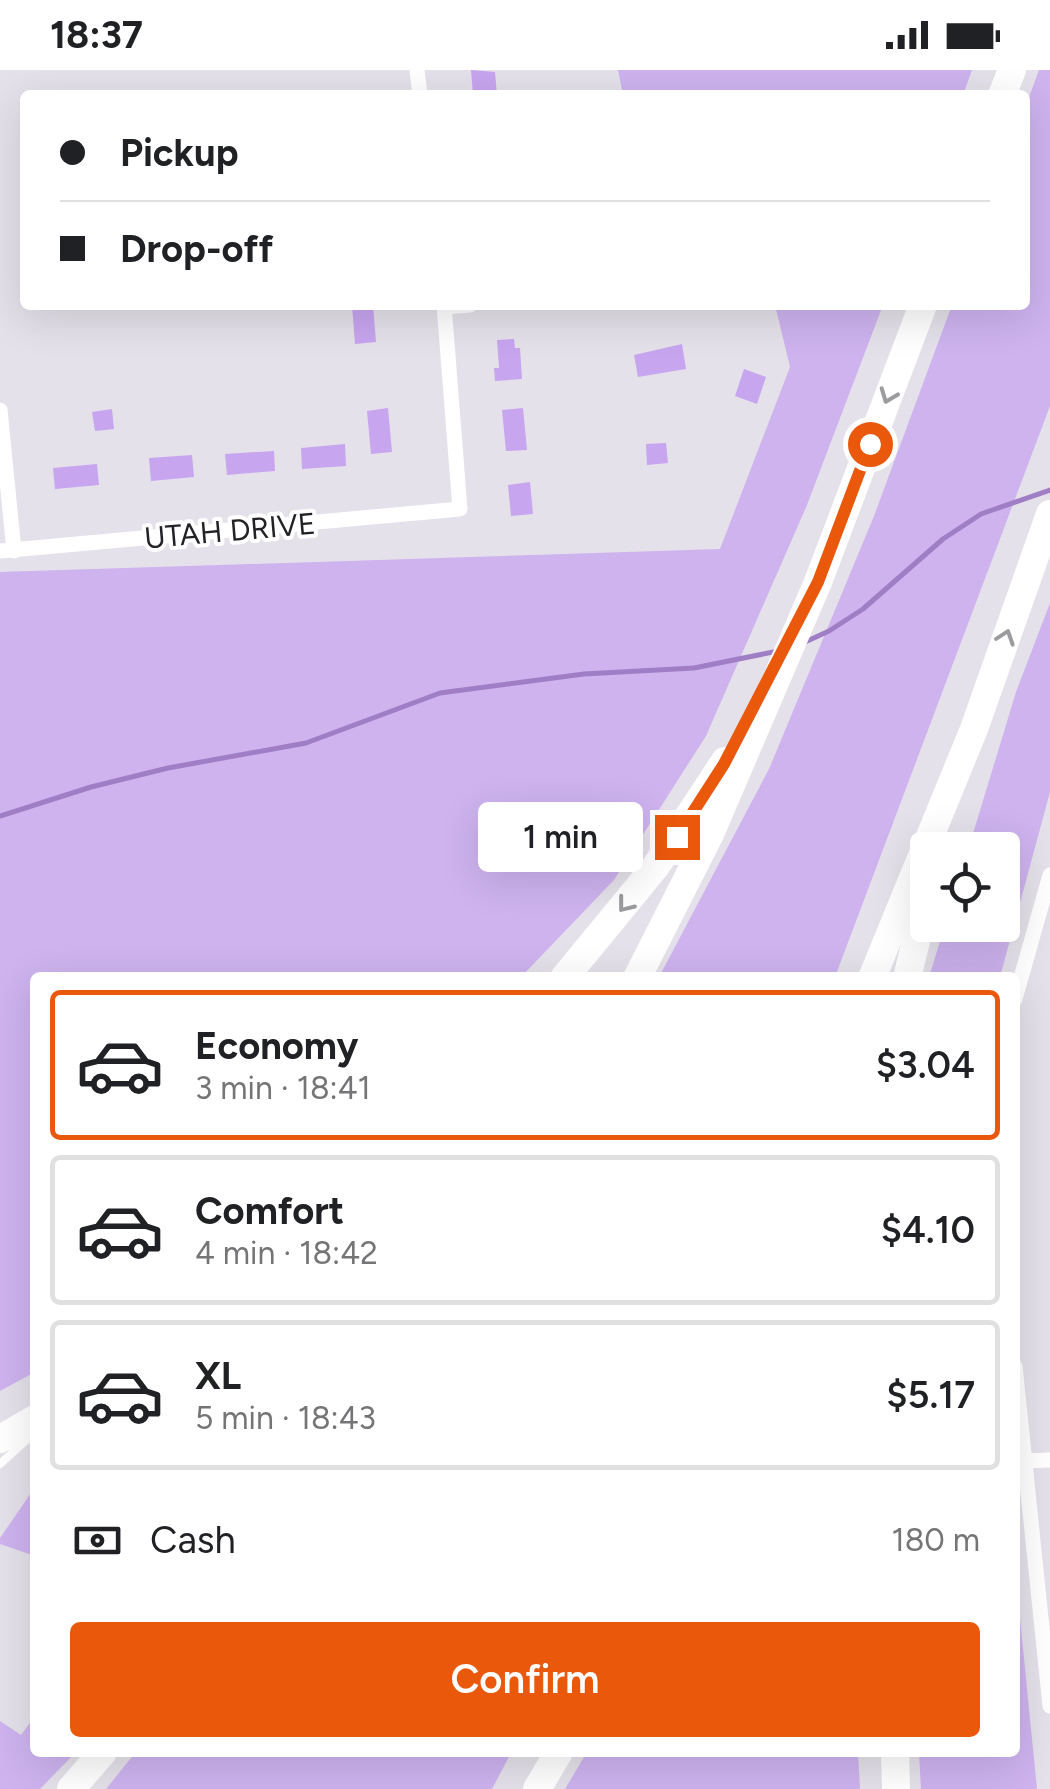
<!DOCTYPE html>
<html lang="en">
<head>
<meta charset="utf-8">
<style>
  body { margin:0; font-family:Figtree,sans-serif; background:#f6f6f6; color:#202124; height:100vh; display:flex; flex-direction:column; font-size:38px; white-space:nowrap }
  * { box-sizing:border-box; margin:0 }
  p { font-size:32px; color:#757577 }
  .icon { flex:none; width:55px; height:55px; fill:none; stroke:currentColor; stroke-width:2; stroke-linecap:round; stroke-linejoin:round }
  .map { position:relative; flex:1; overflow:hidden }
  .side { position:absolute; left:30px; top:902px; width:990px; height:785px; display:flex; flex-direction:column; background:#fff; border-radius:10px; box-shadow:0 10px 40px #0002 }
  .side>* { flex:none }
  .banner { position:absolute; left:20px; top:20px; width:1010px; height:220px; border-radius:10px; box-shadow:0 10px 40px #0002; display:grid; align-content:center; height:220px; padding:0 40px; background:#fff }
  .tools { position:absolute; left:910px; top:762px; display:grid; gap:20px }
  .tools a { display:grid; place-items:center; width:110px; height:110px; border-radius:10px; background:#fff; box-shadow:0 10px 40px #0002; font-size:50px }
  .end { position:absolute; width:45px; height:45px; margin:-22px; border:12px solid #ea580c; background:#fff; box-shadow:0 0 0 5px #fff }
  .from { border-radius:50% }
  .bubble { position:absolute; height:70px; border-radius:10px; background:#fff; box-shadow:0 10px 40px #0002; font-size:32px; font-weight:600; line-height:70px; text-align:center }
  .banner b { display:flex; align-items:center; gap:35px; height:95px; font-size:38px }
  .banner b+b { border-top:2px solid #e0e0e0 }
  .banner i { width:25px; height:25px; background:#202124 }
  ul { padding:18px 0 0; list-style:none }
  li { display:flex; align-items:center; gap:30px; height:150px; margin:0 20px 15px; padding:0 20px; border:5px solid #e0e0e0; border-radius:10px }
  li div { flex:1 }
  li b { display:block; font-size:38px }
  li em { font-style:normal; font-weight:600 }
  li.active { border-color:#ea580c }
  li>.icon { width:90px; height:90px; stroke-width:1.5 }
  .pay { display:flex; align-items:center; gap:25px; height:110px; padding:0 40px; font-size:38px }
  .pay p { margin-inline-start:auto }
  .action { display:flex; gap:20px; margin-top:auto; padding:20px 40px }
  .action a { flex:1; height:115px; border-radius:10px; background:#ea580c; color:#fff; font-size:40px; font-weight:600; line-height:115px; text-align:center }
  .status { display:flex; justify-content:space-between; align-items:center; height:70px; padding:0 50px; background:#fff; direction:ltr }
  .status svg { height:28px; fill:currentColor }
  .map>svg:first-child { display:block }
</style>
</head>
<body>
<div class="status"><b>18:37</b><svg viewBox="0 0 49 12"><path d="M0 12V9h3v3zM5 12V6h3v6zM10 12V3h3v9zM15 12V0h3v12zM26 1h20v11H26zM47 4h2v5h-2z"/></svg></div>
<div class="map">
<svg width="1050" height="1719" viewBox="0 0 1050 1719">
  <rect width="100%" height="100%" fill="#e5e1ea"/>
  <g fill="#ceb3ef">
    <polygon points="618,0 972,0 963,25 623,25"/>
    <polygon points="1039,0 1050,0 1050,336 835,907 659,907 769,699 874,446 952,235 1025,235 1025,38"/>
    <polygon points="775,235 883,235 807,435 706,666 614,810 521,907 35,908 35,1302 0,1321 0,502 720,479 790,297"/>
    <polygon points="1050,533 1050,722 1000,907 929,907 945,855 1002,855 1002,780 968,780 1016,622"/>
    <polygon points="35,1417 35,1486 0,1474 0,1468"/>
    <polygon points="1015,1498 1037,1719 921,1719 919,1683 1015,1682"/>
    <polygon points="35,1646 35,1682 75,1683 40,1719 0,1719 0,1651 21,1665"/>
    <polygon points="587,1682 858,1683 860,1719 565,1719"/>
    <polygon points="135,1683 135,1682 511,1683 492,1719 106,1719"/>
  </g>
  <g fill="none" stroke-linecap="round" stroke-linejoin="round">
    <g stroke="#9f7ec5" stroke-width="5">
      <polyline points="803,573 829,561 863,539 943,469 981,444 1050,420"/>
      <polyline points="0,746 91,717 168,698 306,673 440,623 584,604 694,598 778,581"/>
    </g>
  </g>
  <g fill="#c7a5ef">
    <polygon points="471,0 495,2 497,25 473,25"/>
    <polygon points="352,235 373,235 376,272 355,274"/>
    <polygon points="514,269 515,278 520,278 522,309 495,311 494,298 499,298 497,270"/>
    <polygon points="682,274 686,299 638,307 634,285"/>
    <polygon points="744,299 766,307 757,334 735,326"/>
    <polygon points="388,338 392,382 371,384 367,341"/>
    <polygon points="523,338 527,380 506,381 502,340"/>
    <polygon points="112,339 114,359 95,361 92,342"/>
    <polygon points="666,373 668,393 647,395 646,374"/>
    <polygon points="345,374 346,396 302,399 301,378"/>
    <polygon points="274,381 275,401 227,405 225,384"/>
    <polygon points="192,385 194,407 151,411 149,388"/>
    <polygon points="97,394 99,415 55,419 53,398"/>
    <polygon points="530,412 533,444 511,446 508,415"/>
  </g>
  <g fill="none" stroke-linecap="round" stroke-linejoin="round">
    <polyline stroke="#fff" stroke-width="8" points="0,1394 32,1365"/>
    <g stroke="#fff" stroke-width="15">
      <polyline points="417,0 420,25"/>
      <polyline points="444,237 470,235"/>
      <polyline points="0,340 14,481"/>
      <polyline points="0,481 460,439 444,235"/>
      <polyline points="1015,929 1050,805"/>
      <polyline points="1015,1296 1050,1636"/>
      <polyline points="1023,1391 1050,1390"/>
    </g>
    <g stroke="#fff" stroke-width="28">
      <polyline points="1002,25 1012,0"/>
      <polyline points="564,908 656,796 725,691"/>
      <polyline points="637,908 710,764 818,512 923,235"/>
      <polyline points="872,908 974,659 1050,444"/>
      <polyline points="907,908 928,822"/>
      <polyline points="0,1369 35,1349"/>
      <polyline points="895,1682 896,1719"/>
      <polyline points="71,1719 103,1682"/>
      <polyline points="537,1719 559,1682"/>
    </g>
  </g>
  <defs><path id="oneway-chevron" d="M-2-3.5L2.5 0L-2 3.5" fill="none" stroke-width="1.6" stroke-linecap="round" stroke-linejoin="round" transform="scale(2.5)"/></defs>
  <g stroke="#9c9b9d">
    <use href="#oneway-chevron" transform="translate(888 326) rotate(111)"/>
    <use href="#oneway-chevron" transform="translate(1006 567) rotate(-71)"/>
    <use href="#oneway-chevron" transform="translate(625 835) rotate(128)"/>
  </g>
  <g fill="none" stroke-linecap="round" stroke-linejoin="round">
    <polyline stroke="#ea580c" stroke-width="12" points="677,767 724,694 818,512 870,374"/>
  </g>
  <g text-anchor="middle" stroke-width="8" stroke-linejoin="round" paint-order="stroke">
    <g font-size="30" fill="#232125" stroke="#fff">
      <text transform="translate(230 461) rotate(-5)" y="10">UTAH DRIVE</text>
    </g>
  </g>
</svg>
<div class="tools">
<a><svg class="icon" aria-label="locate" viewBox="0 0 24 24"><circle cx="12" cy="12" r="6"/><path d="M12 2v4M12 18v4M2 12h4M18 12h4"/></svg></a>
</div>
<i class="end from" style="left:870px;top:374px"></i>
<i class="end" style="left:677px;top:767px"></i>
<div class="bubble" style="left:478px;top:732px;width:165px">1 min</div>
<div class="banner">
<b><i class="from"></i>Pickup</b>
<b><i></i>Drop-off</b>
</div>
<section class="side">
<ul>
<li class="active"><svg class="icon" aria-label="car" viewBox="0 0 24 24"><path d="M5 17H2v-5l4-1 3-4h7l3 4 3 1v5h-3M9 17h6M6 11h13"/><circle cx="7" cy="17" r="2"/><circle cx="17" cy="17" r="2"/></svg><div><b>Economy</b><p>3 min · 18:41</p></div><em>$3.04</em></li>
<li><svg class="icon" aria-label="car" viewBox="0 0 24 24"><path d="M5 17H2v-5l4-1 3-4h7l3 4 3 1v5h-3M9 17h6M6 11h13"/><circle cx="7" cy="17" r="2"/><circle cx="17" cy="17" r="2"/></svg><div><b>Comfort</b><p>4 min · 18:42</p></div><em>$4.10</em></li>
<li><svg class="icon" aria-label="car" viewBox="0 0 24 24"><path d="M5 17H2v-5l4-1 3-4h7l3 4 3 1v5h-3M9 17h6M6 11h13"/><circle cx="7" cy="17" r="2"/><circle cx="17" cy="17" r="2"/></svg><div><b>XL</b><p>5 min · 18:43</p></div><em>$5.17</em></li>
</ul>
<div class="pay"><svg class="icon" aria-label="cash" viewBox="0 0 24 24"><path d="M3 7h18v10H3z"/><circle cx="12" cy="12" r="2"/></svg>Cash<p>180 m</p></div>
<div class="action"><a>Confirm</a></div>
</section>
</div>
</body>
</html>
